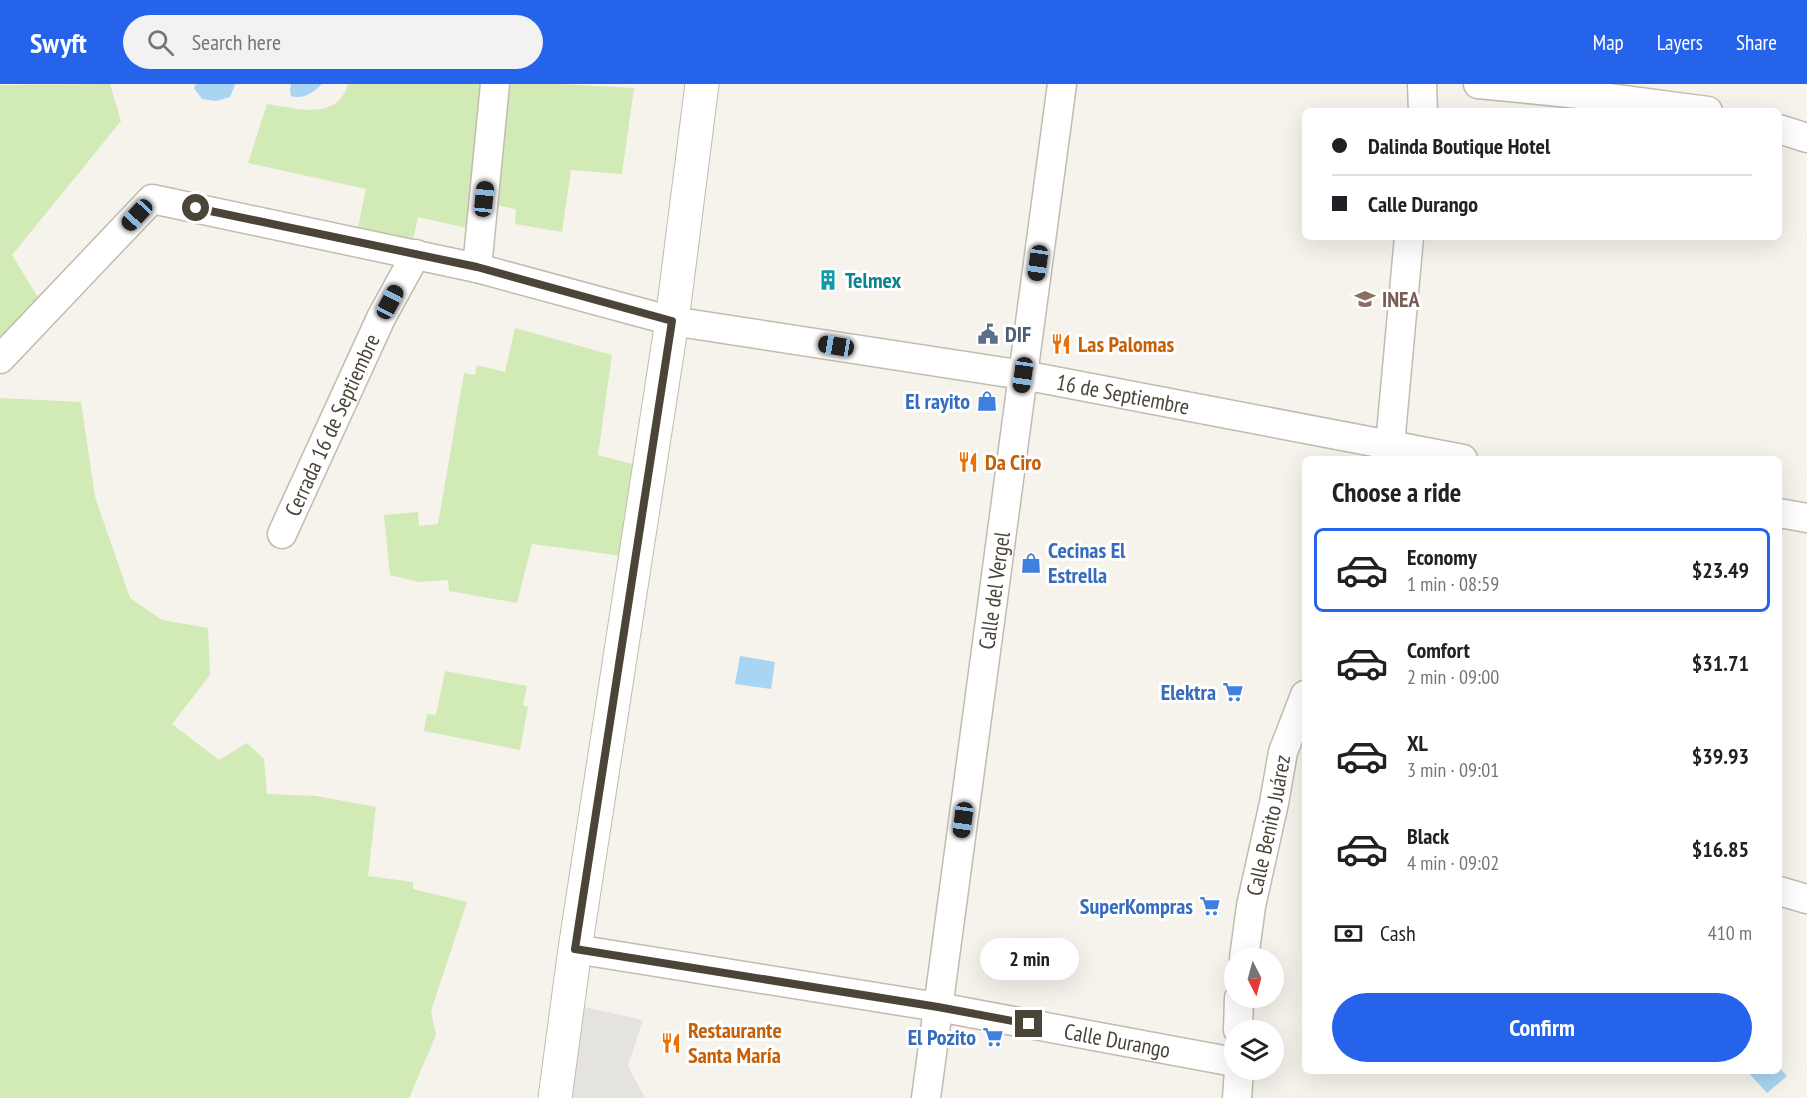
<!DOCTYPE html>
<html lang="en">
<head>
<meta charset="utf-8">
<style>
  body { margin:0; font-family:"PT Sans Narrow",sans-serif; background:#f2f2f2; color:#202124; height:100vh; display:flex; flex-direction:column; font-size:22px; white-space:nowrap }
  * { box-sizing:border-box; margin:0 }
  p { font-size:20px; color:#757577 }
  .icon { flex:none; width:33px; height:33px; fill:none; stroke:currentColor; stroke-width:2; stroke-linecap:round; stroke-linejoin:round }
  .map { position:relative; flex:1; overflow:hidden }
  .side { position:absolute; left:1302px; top:372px; width:480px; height:618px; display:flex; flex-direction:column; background:#fff; border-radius:9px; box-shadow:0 6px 24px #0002 }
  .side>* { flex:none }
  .top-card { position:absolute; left:1302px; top:24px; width:480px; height:132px; border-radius:9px; box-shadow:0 6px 24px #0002; display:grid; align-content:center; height:132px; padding:0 30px; background:#fff }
  .needle { width:39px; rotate:174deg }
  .controls { position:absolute; left:1224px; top:864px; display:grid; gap:12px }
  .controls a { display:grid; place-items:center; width:60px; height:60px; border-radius:50%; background:#fff; box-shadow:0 6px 24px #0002; font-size:30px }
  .end { position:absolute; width:27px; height:27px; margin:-14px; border:8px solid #4b4439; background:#fff; box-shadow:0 0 0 3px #fff }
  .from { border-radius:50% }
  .bubble { position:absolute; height:42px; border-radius:21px; background:#fff; box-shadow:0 6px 24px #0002; font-size:20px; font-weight:700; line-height:42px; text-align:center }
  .car { position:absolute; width:18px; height:36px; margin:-18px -9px; border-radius:8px; box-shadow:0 0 4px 2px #0007; background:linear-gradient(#222 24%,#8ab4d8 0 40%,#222 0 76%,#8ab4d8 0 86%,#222 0) }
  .top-card b { display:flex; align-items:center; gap:21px; height:57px; font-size:22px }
  .top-card b+b { border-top:2px solid #e0e0e0 }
  .top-card i { width:15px; height:15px; background:#202124 }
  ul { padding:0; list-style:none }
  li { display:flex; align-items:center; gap:18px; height:84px; margin:0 12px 9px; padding:0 18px; border:3px solid transparent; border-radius:9px }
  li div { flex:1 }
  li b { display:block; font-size:22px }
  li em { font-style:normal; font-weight:700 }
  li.on { border-color:#2563eb }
  li>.icon { width:54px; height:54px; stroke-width:1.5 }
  h2 { padding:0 30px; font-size:27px; line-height:72px }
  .pay { display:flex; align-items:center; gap:15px; height:66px; padding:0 30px; font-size:22px }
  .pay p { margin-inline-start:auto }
  .primary-button { display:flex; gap:12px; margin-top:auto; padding:12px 30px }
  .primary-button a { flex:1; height:69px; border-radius:36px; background:#2563eb; color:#fff; font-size:24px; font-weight:700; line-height:69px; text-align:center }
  header { display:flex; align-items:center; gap:36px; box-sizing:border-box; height:84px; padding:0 30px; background:#2563eb; color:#fff }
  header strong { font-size:28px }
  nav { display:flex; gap:33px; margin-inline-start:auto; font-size:21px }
  .search { width:420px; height:54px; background:#f2f2f2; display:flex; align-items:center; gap:15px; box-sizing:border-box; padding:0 21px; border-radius:33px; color:#757577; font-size:22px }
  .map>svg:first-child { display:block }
</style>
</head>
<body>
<header>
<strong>Swyft</strong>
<div class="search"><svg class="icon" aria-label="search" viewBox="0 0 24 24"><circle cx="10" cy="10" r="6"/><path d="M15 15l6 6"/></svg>Search here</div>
<nav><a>Map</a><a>Layers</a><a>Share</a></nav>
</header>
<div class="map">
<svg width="1807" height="1014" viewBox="0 0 1807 1014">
  <rect width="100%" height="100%" fill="#f6f3ec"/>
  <g fill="#d2eab5">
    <polygon points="110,0 121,37 12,171 44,223 0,269 0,1"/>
    <path d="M348,0H486L467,144L418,133L412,160L356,153L366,105L248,79L267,20C296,24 337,38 348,0Z"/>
    <polygon points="491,0 559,0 634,4 622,90 571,86 562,148 515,140 516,125 479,118"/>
    <polygon points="515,244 612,271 598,371 640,382 623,472 532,460 517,519 449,507 448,496 419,498 390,491 384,431 418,428 419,442 438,440 464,289 475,291 477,281 505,288"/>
    <polygon points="0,314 81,318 95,413 130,514 162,536 208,544 210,591 172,640 219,676 247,659 264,675 267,710 316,712 376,723 368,792 413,798 413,805 467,818 431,927 436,951 409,1014 0,1014"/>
    <polygon points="445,587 527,602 523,621 528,623 520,666 424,647 427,630 436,631"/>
  </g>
  <polygon fill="#e5e3e0" points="585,923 643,936 628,982 645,1014 572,1014"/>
  <g fill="#a9d4f2">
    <polygon points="196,0 235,0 235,1 230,13 216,17 202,15 194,4"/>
    <path d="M291,0H322C314,8 303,16 291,12L290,6Z"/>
    <polygon points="740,572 775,578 771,605 735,600"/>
    <polygon points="1779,983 1787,992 1767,1009 1747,987 1779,987"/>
  </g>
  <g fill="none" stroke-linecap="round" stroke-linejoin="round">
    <g stroke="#c2bbae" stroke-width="31">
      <g id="minor">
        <polyline points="1422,0 1423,27"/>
        <polyline points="1478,0 1579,10 1708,27"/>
        <polyline points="1779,45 1807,54"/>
        <polyline points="477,184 495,0"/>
        <path id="s1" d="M0,275L152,115L477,184L672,237L1023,291L1463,375"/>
        <polyline points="1386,375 1390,361 1409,153"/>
        <polyline points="1779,429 1807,434"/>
        <path id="s2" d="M282,450L381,234L416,170"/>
        <polyline points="1779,807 1807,815"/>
        <path id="s3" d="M575,865L938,923L1234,978"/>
        <path id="s4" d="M1244,874L1251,822L1274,719L1283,668L1305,611"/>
        <polyline points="1238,946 1239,914"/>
        <path id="s5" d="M926,1014L1062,0"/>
        <polyline points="1237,1014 1239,986"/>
      </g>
    </g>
    <g stroke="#c2bbae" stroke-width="35">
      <polyline id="tertiary" points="555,1014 575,865 672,237 702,0"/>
    </g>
    <use href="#minor" stroke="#fff" stroke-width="28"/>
    <use href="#tertiary" stroke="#fff" stroke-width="33"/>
  </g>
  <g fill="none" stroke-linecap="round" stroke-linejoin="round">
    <polyline stroke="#4b4439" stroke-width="8" points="196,124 477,183 672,237 575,865 938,923 1029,940"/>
  </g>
  <defs>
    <g id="building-bare" transform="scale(1.62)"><path d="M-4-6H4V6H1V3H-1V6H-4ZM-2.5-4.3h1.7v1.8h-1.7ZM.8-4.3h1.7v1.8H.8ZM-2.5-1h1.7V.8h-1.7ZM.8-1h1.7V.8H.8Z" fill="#0f9aa8" stroke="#fff" stroke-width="2.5" paint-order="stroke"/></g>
    <g id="school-bare" transform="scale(1.62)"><path d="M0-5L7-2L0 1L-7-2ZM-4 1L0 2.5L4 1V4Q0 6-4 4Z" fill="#8d6e63" stroke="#fff" stroke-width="2.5" paint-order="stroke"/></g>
    <g id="civic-bare" transform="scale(1.62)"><path d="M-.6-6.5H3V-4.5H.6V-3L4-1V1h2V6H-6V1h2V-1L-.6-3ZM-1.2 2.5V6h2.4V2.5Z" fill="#5c6f8a" stroke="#fff" stroke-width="2.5" paint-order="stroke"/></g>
    <g id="restaurant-bare" transform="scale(1.62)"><path d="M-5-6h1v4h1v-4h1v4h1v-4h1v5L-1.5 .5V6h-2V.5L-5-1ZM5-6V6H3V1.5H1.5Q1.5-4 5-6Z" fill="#e8710a" stroke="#fff" stroke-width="2.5" paint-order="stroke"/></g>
    <g id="shop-bare" transform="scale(1.62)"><path d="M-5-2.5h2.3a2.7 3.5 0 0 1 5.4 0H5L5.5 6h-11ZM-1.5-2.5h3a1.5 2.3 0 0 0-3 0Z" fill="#3f7fe0" stroke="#fff" stroke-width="2.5" paint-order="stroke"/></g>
    <g id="supermarket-bare" transform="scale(1.62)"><path d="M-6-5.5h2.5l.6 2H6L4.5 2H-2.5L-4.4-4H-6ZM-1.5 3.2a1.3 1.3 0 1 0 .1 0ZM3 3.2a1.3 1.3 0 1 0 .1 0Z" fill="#3f7fe0" stroke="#fff" stroke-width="2.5" paint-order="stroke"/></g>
  </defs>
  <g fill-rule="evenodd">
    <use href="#building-bare" x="828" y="196"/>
    <use href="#school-bare" x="1365" y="215"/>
    <use href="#civic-bare" x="988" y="250"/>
    <use href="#restaurant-bare" x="1061" y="260"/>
    <use href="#shop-bare" x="987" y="317"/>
    <use href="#restaurant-bare" x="968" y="378"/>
    <use href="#shop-bare" x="1031" y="479"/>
    <use href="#supermarket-bare" x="1233" y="608"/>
    <use href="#supermarket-bare" x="1210" y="822"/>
    <use href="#supermarket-bare" x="993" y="953"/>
    <use href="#restaurant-bare" x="671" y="959"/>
  </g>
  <g text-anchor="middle" stroke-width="6" stroke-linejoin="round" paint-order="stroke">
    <g font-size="22" font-weight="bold" fill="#0d838f" stroke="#fff" text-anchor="start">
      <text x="845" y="204">Telmex</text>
    </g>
    <g font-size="22" font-weight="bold" fill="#785e54" stroke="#fff" text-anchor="start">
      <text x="1382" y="223">INEA</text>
    </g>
    <g font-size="22" font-weight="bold" fill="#4e5e75" stroke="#fff" text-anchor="start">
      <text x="1005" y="258">DIF</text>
    </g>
    <g font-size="22" font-weight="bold" fill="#c56008" stroke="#fff" text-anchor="start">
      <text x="1078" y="268">Las Palomas</text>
      <text x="985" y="386">Da Ciro</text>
      <text x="688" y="954">Restaurante<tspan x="688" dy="25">Santa María</tspan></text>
    </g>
    <g font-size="22" fill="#4b4439" stroke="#fff">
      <text dy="8" stroke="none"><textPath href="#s1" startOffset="1212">16 de Septiembre</textPath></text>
      <text dy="8" stroke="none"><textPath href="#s2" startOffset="120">Cerrada 16 de Septiembre</textPath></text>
      <text dy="8" stroke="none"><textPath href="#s5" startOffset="512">Calle del Vergel</textPath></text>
      <text dy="8" stroke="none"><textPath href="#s4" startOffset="135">Calle Benito Juárez</textPath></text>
      <text dy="8" stroke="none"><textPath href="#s3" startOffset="550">Calle Durango</textPath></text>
    </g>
    <g font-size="22" font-weight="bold" fill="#366cbe" stroke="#fff" text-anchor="end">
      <text x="970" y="325">El rayito</text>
      <text x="1048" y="474" text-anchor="start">Cecinas El<tspan x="1048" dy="25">Estrella</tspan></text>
      <text x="1216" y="616">Elektra</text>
      <text x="1193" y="830">SuperKompras</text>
      <text x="976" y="961">El Pozito</text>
    </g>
  </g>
</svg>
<div class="controls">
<a><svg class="needle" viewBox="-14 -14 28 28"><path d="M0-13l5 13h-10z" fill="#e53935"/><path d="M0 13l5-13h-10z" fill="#757577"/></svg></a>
<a><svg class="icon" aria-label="layers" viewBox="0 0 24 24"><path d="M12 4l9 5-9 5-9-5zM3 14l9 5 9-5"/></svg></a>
</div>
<i class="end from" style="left:196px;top:124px"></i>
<i class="end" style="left:1029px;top:940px"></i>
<div class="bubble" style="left:980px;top:854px;width:99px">2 min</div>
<i class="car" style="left:484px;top:115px;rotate:6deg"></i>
<i class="car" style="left:137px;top:131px;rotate:223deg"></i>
<i class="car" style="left:1038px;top:179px;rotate:188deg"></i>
<i class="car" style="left:390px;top:218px;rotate:28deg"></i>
<i class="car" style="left:836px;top:262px;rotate:279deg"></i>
<i class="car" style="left:1023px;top:291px;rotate:188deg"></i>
<i class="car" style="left:963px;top:736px;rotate:188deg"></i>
<div class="top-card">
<b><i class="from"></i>Dalinda Boutique Hotel</b>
<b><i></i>Calle Durango</b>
</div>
<section class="side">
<h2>Choose a ride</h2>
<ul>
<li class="on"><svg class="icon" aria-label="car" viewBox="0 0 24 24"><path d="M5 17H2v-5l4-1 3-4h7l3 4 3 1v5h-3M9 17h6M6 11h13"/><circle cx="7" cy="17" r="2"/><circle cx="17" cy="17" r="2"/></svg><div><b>Economy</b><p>1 min · 08:59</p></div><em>$23.49</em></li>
<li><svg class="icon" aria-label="car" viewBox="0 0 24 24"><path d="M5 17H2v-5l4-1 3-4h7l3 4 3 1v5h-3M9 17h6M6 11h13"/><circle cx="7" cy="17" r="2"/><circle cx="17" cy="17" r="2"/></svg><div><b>Comfort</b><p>2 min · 09:00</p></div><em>$31.71</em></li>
<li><svg class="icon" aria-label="car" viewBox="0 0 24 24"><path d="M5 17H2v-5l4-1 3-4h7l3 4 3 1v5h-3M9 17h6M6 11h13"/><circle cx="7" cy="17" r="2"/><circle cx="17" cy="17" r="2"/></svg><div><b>XL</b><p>3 min · 09:01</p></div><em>$39.93</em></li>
<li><svg class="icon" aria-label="car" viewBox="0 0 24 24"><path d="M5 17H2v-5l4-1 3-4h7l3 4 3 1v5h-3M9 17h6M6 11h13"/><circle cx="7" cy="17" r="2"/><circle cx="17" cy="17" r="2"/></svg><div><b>Black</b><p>4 min · 09:02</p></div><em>$16.85</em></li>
</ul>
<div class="pay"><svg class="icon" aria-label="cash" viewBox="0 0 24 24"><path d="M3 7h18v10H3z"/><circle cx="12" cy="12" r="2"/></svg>Cash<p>410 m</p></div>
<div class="primary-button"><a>Confirm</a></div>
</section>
</div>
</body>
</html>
